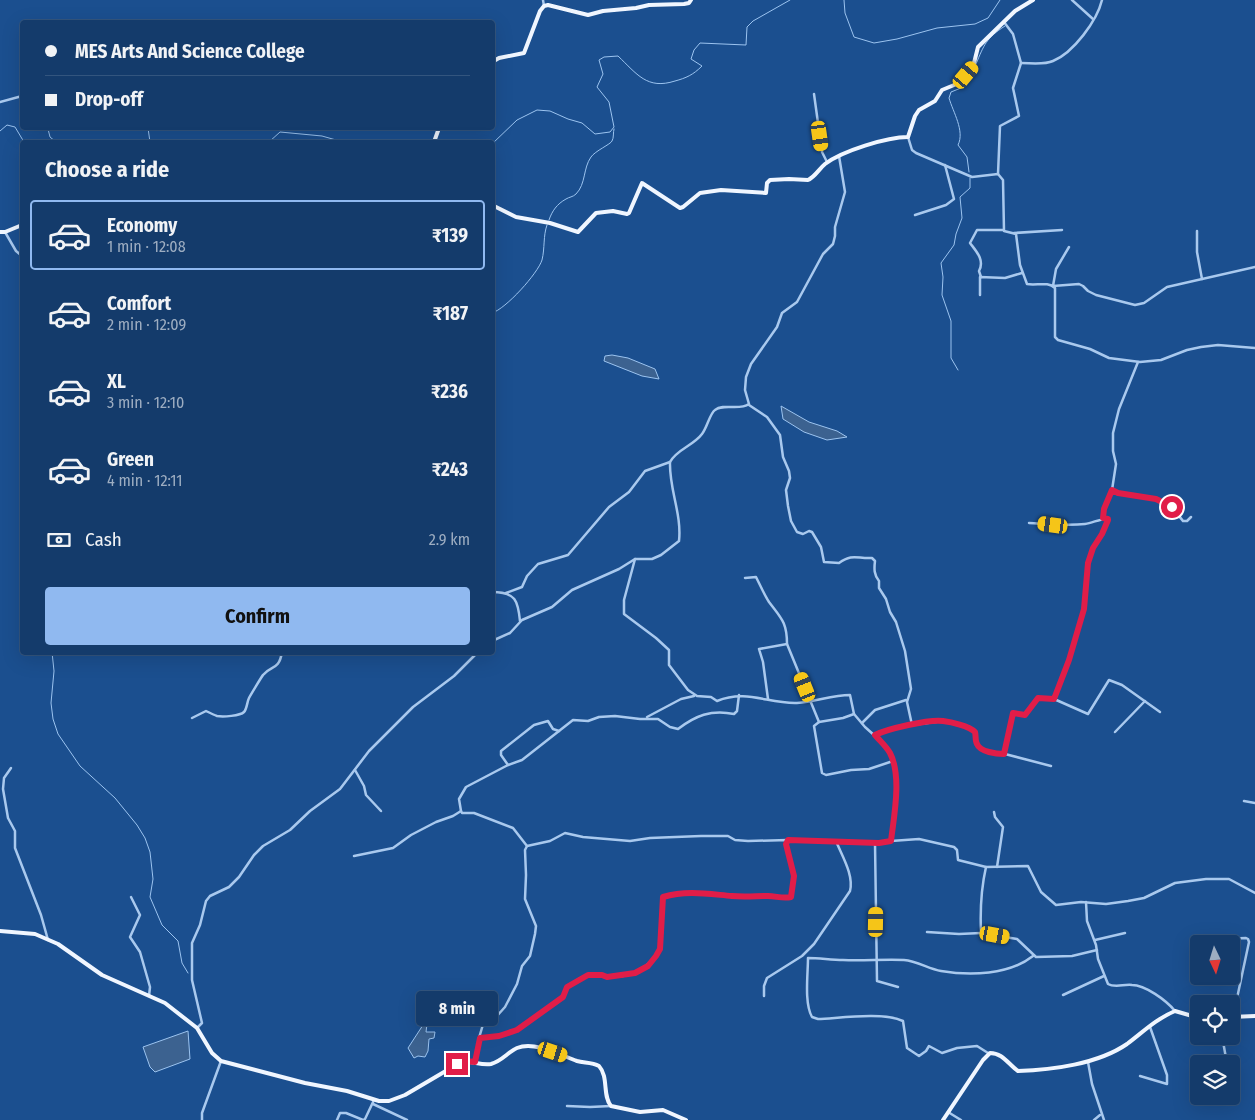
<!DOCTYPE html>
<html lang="en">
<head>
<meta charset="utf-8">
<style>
  body { margin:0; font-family:"Fira Sans Condensed",sans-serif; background:#214673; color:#f1f3f6; height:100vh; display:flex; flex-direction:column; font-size:19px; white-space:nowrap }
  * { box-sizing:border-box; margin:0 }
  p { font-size:16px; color:#9dadc1 }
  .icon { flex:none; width:28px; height:28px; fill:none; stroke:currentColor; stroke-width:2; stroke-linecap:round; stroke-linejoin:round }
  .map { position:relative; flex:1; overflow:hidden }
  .panel { position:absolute; left:20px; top:140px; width:475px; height:515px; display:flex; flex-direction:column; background:#143b6b; border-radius:5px; box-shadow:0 5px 20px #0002,0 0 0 1px #33557e }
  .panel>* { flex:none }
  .top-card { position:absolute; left:20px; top:20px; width:475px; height:110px; border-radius:5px; box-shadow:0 5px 20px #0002,0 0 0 1px #33557e; display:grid; align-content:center; height:110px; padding:0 25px; background:#143b6b }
  .needle { width:32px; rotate:176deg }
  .tools { position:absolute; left:1190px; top:935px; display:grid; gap:10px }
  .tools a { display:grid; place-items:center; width:50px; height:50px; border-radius:5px; background:#143b6b; box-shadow:0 5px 20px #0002,0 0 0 1px #33557e; font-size:25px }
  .end { position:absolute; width:22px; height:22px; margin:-11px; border:6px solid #e11d48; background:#fff; box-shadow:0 0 0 2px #fff }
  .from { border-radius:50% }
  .bubble { position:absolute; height:35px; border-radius:5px; background:#143b6b; box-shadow:0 5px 20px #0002,0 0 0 1px #33557e; font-size:16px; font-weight:700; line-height:35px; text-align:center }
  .car { position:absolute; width:15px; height:30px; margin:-15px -8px; border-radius:6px; box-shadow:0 0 4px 1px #0007; background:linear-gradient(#f5c518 24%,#345 0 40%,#f5c518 0 76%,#345 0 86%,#f5c518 0) }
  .top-card b { display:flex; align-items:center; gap:18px; height:48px; font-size:19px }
  .top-card b+b { border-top:1px solid #33557e }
  .top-card i { width:12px; height:12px; background:#f1f3f6 }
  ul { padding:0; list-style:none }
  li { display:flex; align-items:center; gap:15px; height:70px; margin:0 10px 8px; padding:0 15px; border:2px solid transparent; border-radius:5px }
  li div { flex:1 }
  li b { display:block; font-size:19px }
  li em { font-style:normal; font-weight:700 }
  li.current { border-color:#90b9f0 }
  li>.icon { width:45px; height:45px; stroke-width:1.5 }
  h2 { padding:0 25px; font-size:22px; line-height:60px }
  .pay { display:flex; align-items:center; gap:12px; height:55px; padding:0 25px; font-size:19px }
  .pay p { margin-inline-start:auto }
  .action { display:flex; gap:10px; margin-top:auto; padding:10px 25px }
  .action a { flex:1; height:58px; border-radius:5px; background:#90b9f0; color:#111; font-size:20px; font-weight:700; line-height:58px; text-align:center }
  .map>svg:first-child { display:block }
</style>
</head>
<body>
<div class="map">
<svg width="1255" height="1120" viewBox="0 0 1255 1120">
  <rect width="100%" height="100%" fill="#1b4f8f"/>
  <g fill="#3c6290" stroke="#9cc4f0">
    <polygon points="612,355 628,358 655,369 659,379 642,376 604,361 605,356"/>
    <polygon points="781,406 809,422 837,431 847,437 827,440 804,432 783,419"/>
    <polygon points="427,1024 426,1032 435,1032 434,1038 429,1039 428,1051 425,1057 418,1056 414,1058 408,1048 423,1025"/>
    <polygon points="188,1031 190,1059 155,1072 150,1067 143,1047"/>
  </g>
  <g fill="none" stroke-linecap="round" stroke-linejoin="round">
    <g stroke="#9cc4f0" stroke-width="1">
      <polyline points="844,0 845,13 854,37 874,43 897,39 937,28 975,24 988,18 1000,0"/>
      <path d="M976,64C984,45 986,38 1005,26"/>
      <polyline points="50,128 48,129 50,137 56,142"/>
      <polyline points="148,128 150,142"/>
      <polyline points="0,131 7,125 15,127 24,142"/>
      <polyline points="269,142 280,132 322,136 343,142"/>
      <path d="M492,144L517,120L537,110L550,111L568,119L582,123L595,134L610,132L614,127L609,102L597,87L603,74L599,60L604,57L618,56C637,74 647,90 675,81C686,78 693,75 702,66L691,59L694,50L700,43L746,45L747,27L753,21L790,0"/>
      <path d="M969,172L967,157L958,145C965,131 953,112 949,98L951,92L961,88L969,74"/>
      <path d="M549,220C552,211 557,204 566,199C569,197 573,197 576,194C586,184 583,168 591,157C595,151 611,144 612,141C614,138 613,132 614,129"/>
      <path d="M492,313C506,309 538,273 542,260C545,248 543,236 547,225"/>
      <polyline points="958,370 951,358 951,321 942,295 943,277 941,263 954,245 956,234 962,218 960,197 970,188 970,178"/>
      <polyline points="52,652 54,671 51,703 53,719 58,734 80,766 115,798 137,825 145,838 150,852 153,879 150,897 162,925 178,941 182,963 188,973"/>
    </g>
    <g stroke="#a9c9ee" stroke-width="2.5">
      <polyline points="543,0 544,6"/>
      <polyline points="1072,0 1093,19"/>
      <path d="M1021,63C1031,63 1044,65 1053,61C1073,53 1097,21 1102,0"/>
      <polyline points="814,94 822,152 827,162"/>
      <polyline points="0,102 22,96"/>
      <path d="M908,137L912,150L916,153L972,177L998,174L1003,180L1004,231L1016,234L1020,265L1027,284C1036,286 1048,281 1055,288V337L1058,340L1090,349L1109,358L1140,362L1161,360L1187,350L1201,347L1218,345L1255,348"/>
      <polyline points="998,174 1000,126 1019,116 1013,88 1021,63 1013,34 1004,22"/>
      <polyline points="915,215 946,205 954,199 945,165"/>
      <polyline points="1197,231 1197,252 1202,279"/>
      <polyline points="5,232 16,251 22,256"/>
      <polyline points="1014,233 1062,230"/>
      <polyline points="1069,247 1056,269 1053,286 1079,284 1083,286 1088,291 1096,295 1135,305 1144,303 1167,287 1255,267"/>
      <path d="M981,277L979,271C985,260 976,251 970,243L977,230H1003"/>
      <polyline points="980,295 980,277 1005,278 1022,273"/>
      <path d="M749,405L767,417L780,435L783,457L789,471L790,478L786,490L788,506L791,521L797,532L803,534L809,531L812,532L821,547L824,562L839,563C853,553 857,559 872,558L875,561C874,569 874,575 879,581V588L886,599L890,612L896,622L905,651L911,689L907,702L912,725L882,731L875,735"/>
      <path d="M1112,490L1118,493C1146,497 1165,495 1183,521H1187L1191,517"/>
      <polyline points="1103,518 1104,509 1112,490 1116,464 1113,451 1113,433 1119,409 1138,362"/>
      <path d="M635,559L624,600V614L656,638L669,650V665L688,690L697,696L711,697L717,701C747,689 768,704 797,703C815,702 832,695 850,695L854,714L865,727L884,744L893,761L896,772V793L891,841L919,839L954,847L957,850L958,860L986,867L1028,866L1041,892L1056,905L1081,902L1106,904L1128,901L1144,898L1175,883L1206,879H1229L1255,893"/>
      <path d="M745,578L756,577C760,585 764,594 769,602C781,618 787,622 787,644L819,722"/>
      <path d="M492,592C516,592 518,601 520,621"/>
      <polyline points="506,593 522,587 527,576 538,564 568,555 609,507 629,492 645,471 670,462"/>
      <path d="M492,641L510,633L522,620L552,607L572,590L619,569L635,559H652L661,555L679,541C682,514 669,489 670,462C677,449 693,446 702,434C707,428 710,413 715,410C724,403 739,411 749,404L745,390L746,377L751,364L777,327L782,313L797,302L823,254L833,244L835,236V227L845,192L839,156"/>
      <path d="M739,695L737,711L734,714C711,709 695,716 678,729L670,727L658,719H640L615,716L599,717L588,721L573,720L522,760L508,765L466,787L459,799L461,811L462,813H474L513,828L527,846L550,841L565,833L583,837L630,841L650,838L701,836H728L735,840L748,841L788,840L879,843L891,841"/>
      <polyline points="768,699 763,662 759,649 787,644"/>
      <polyline points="1054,699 1088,714 1109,680 1122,685 1160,712"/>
      <polyline points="854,714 843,718 819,722 814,726 822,773 826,775 851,770 869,769 893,761"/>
      <polyline points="647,717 681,699 694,696"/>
      <path d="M192,718L206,711C210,713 214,715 217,716C223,717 240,716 244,712C247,709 247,702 249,698C250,696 262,676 263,675C271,665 279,671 282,652"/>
      <polyline points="862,723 875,710 906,700"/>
      <path d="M912,725L943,721L971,728L975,731C976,735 975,741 977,744C980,752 997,754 1005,754L1013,713L1025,715L1038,698L1054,699L1069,660L1083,609L1088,563L1093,547L1102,534L1108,519C1101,518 1093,523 1085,524C1066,526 1048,524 1029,523"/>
      <polyline points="1115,732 1145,701"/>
      <polyline points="1005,754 1051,766"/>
      <polyline points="508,765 501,755 501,751 534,725 548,721 553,729 559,731"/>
      <polyline points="11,768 4,778 3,789 8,818 15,831 15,848 41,915 48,940"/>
      <polyline points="355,770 364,786 366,795 381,811"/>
      <polyline points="1244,801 1255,803"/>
      <polyline points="994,812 995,817 1003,827 997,867"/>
      <polyline points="875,843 877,981 898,987"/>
      <polyline points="354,856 393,848 411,835 436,822 453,816 461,811"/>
      <path d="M986,867C981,889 980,910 981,933L1017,939L1036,957L1072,956L1097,950"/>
      <polyline points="131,897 140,915 130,937 140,952 150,987 149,996"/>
      <path d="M1086,902L1087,921L1096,945L1098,959L1108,984C1115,988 1124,984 1132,985C1145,985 1166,1000 1175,1011"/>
      <polyline points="927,932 959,934 981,933"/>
      <polyline points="1221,939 1246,938 1248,939 1249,942 1233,1017"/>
      <polyline points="1095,940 1125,933"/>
      <polyline points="1063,995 1104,976"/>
      <path d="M764,996V986L767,978L802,956L814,944L850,891C854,875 842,856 836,841"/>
      <polyline points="197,1028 202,1023 192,980 192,943 200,925 206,901 210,896 229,887 239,877 254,855 263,846 290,830 310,811 340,789 369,751 413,707 454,676 478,652"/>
      <polyline points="1222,1036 1226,1058"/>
      <polyline points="479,1038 484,1021 496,1017 505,1007 517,984 522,966 530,956 535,934 536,926 525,899 526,875 525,850 527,846"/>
      <path d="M988,1053L977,1046L957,1048L942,1053L929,1046L926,1051L919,1056L907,1048L903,1021C883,1012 841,1018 818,1019L812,1017C804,1003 808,974 808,958C820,958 831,960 843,960C863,961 884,959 904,960C917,961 929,969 941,971C970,976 1009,975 1033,956"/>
      <path d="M475,1062L479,1038L499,1036L517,1030L560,999C564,996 563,993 566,989C570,984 582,976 589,975C596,972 602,976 608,977C630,978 650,968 660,949L663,897C686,889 708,894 732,896C744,897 756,896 768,896C776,896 783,899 791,897L794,875L786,844L787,841"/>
      <polyline points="1088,1062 1092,1084 1104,1120"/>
      <polyline points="1140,1076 1167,1084 1167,1075 1150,1027"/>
      <polyline points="373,1104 407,1120"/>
      <polyline points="567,1106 590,1107 611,1106"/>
      <polyline points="948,1112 961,1120"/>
      <polyline points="202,1120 202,1113 221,1061"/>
      <polyline points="337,1120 340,1113 346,1113 363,1120 365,1119 374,1100"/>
      <polyline points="1094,1120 1100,1115"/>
    </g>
    <g stroke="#f0f6ff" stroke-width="4">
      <polyline points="492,62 499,58 524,53 540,11 544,6 548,5 588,15 603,11 636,8 649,5 684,4 689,3 691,0"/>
      <polyline points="434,142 439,128"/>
      <path d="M492,205L516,217L550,223L578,232L596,213L613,211L627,214L629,213L642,183L680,208L683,207L700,193L721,190L766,193L767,183L770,180L789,179L808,180C815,177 819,169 825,164C842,151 887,137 908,137L915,116L919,110L935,101L942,90L959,83L973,67L978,47L1015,11L1033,0"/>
      <polyline points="0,232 5,232 22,225"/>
      <path d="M0,931L35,934L58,944L102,975L165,1003L197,1028L212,1053L221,1061L305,1083L347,1091L379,1101H389L405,1095L461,1062C471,1060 481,1066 491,1064C502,1061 508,1052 517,1048C535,1041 560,1055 577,1061C584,1063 592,1062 599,1066C609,1077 602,1095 611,1106L640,1112L663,1110L686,1120"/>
      <polyline points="1231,1017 1255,1016"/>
      <path d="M943,1120L983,1060L990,1053C1003,1053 1008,1064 1018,1071C1052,1070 1098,1064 1127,1044C1143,1032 1156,1019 1175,1011L1199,1018"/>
    </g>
  </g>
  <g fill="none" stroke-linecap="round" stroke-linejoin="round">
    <path stroke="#e11d48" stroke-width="6" d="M457,1064L465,1061L475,1062L480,1038L499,1036L517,1030L563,997L567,987L588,975H602L607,977L635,973L648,966L656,956L660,949L663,897C687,890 708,894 732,896C744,897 756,896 768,896C776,896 783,899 791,897L794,876L786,844L788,840L879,843L891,841C894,816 902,776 890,753C886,746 880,741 875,735C887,729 929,719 943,721C951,722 969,726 975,732C976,735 975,741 977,744C980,752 997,754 1004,754L1013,713L1025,715L1038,698L1054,699L1069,660L1084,609L1088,563L1093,548L1102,534L1108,520V519L1103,518L1104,509L1112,490L1118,493L1156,499L1172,507"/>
  </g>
</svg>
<div class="tools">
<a><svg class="needle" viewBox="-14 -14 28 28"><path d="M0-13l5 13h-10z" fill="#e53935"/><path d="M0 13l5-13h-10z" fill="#9dadc1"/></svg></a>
<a><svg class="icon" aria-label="locate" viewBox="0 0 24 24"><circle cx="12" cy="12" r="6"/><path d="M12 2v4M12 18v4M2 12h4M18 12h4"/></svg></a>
<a><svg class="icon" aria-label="layers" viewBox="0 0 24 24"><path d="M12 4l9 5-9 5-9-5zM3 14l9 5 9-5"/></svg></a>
</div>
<i class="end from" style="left:1172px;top:507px"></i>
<i class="end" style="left:457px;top:1064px"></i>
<div class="bubble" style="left:416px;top:991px;width:82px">8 min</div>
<i class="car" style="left:966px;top:75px;rotate:40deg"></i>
<i class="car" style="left:820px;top:136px;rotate:172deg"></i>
<i class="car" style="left:1053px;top:525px;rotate:278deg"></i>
<i class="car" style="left:805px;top:687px;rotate:338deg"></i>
<i class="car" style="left:876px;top:922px;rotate:1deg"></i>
<i class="car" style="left:995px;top:935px;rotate:100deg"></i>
<i class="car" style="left:553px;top:1052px;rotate:108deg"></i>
<div class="top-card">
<b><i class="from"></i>MES Arts And Science College</b>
<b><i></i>Drop-off</b>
</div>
<section class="panel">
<h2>Choose a ride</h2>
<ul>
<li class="current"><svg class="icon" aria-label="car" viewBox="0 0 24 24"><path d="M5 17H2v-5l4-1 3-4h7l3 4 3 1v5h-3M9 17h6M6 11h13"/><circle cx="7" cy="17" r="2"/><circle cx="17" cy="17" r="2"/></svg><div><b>Economy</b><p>1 min · 12:08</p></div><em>₹139</em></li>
<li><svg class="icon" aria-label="car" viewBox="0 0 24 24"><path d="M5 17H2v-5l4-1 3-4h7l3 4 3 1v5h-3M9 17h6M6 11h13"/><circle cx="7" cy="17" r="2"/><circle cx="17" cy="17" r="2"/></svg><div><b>Comfort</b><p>2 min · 12:09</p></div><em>₹187</em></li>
<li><svg class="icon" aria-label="car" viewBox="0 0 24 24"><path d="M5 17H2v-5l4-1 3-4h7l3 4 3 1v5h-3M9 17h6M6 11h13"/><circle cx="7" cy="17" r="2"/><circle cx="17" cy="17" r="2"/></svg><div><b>XL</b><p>3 min · 12:10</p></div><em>₹236</em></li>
<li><svg class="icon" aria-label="car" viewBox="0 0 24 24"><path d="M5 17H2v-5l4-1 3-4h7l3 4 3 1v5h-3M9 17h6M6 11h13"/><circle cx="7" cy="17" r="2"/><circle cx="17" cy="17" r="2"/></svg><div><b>Green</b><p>4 min · 12:11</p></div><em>₹243</em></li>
</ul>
<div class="pay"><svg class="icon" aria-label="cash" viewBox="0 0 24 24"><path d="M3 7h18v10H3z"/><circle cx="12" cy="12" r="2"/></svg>Cash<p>2.9 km</p></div>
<div class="action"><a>Confirm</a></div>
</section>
</div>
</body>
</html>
